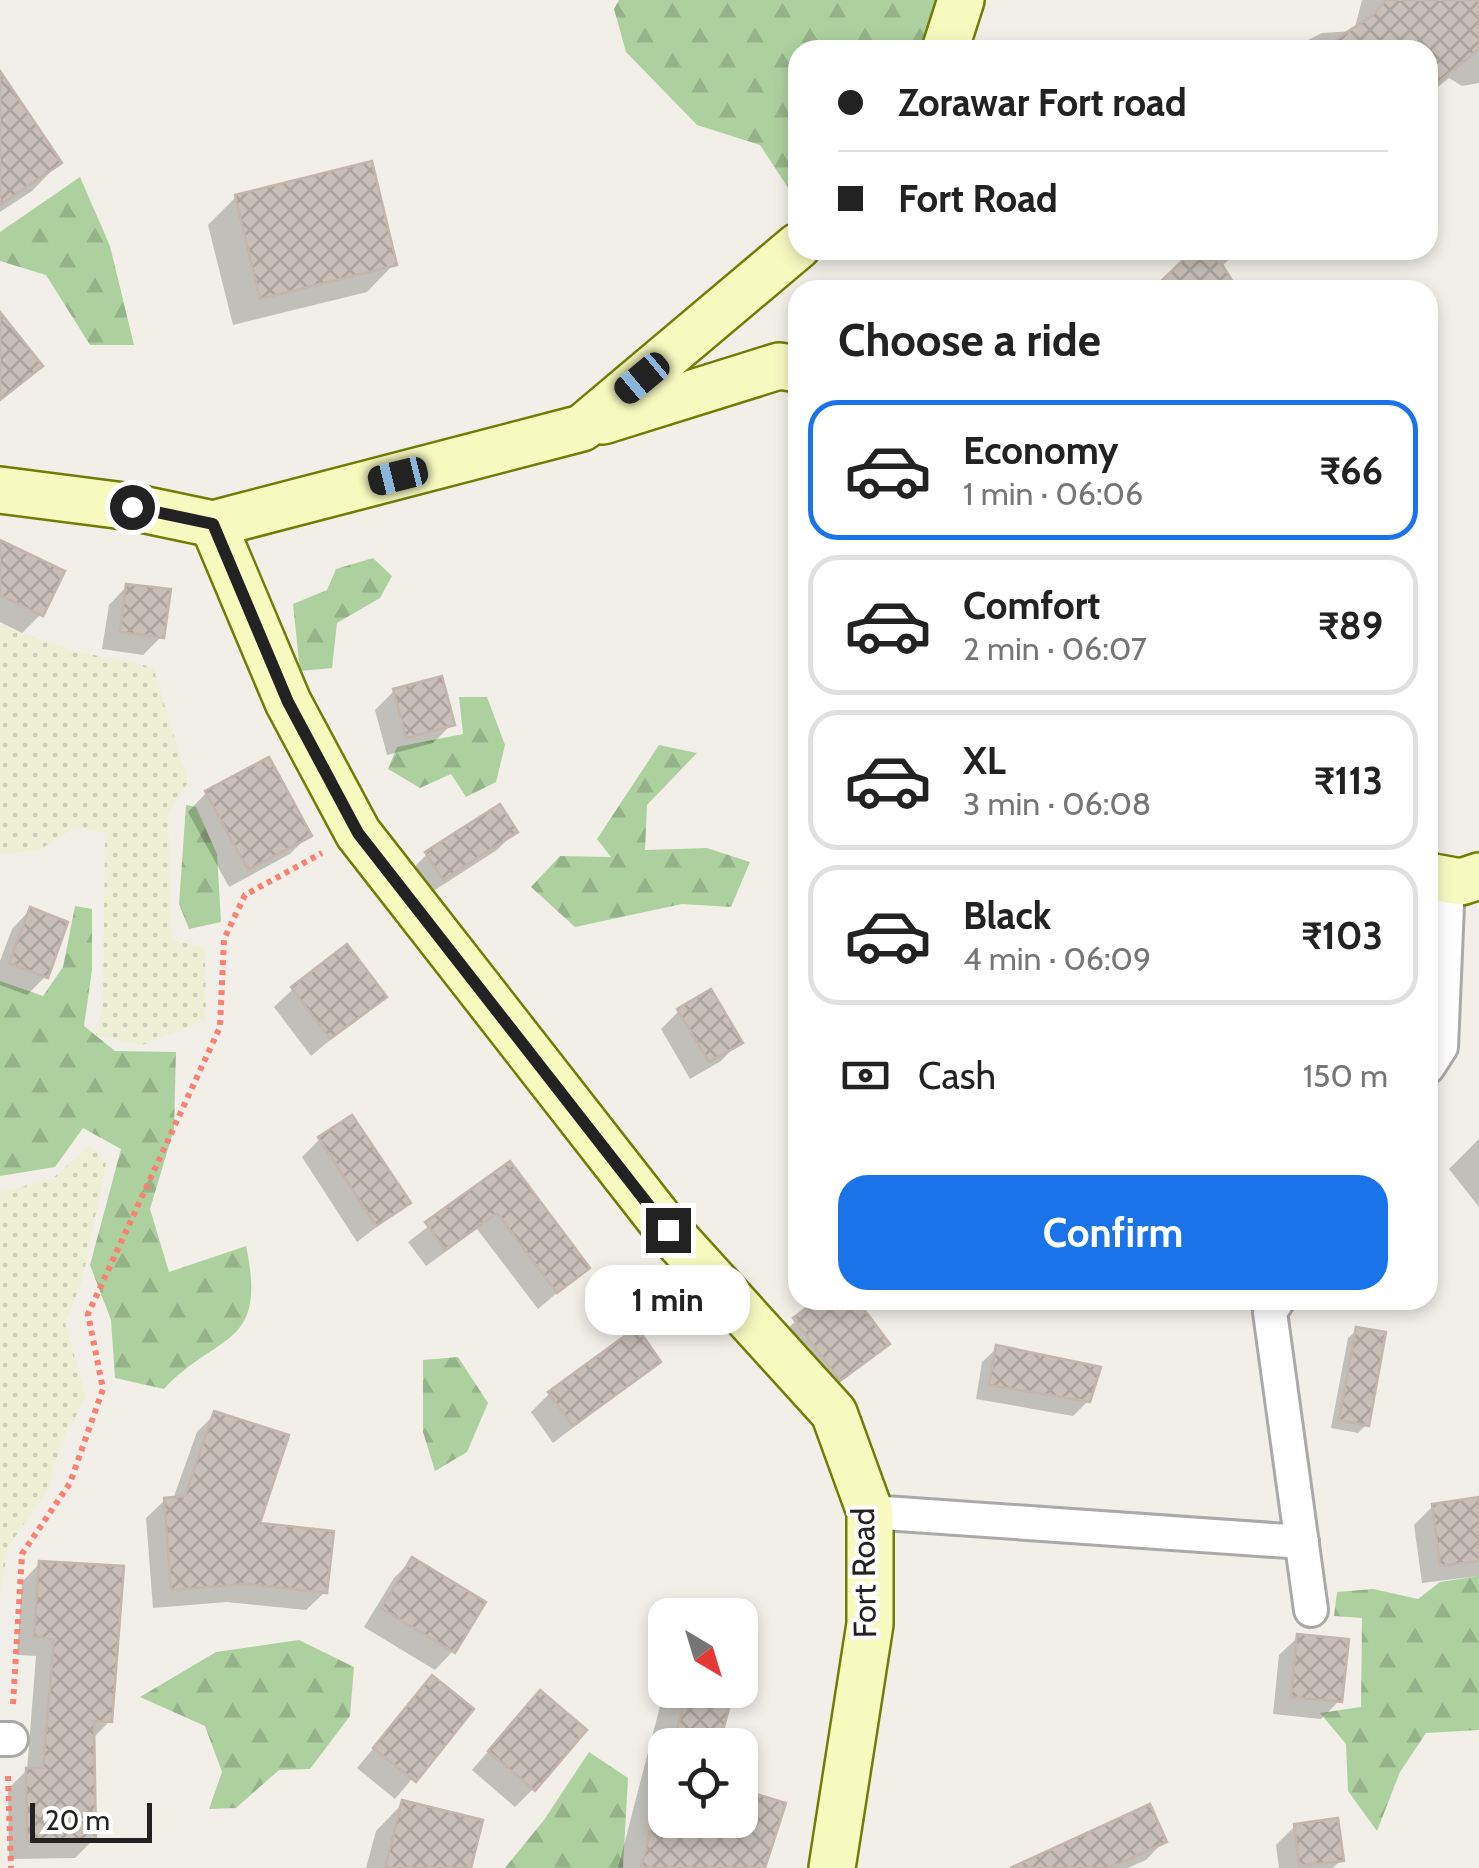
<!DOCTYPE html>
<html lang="en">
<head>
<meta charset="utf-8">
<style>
  body { margin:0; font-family:Cabin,sans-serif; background:#f6f6f6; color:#222; height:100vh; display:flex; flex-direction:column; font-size:38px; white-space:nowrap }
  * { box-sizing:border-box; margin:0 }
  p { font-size:32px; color:#767676 }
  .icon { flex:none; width:55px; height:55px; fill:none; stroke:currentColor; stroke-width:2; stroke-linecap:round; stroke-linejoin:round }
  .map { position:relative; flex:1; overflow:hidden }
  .sheet { position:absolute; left:788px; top:280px; width:650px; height:1030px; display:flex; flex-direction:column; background:#fff; border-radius:30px; box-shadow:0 5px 15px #0003 }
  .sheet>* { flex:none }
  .top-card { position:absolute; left:788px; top:40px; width:650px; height:220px; border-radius:30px; box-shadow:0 5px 15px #0003; display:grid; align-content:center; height:220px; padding:0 50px; background:#fff }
  .needle { width:65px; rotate:142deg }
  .buttons { position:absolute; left:648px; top:1598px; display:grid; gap:20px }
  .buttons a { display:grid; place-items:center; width:110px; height:110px; border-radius:20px; background:#fff; box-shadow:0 5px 15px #0003; font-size:50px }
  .scale { position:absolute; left:30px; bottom:25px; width:122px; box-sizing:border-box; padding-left:10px; border:5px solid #222; border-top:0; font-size:28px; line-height:35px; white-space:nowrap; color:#222; -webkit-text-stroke:8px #fff; paint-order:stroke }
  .end { position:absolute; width:45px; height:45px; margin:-22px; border:12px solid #222; background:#fff; box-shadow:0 0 0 5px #fff }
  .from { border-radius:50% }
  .bubble { position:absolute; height:70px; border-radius:30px; background:#fff; box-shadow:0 5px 15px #0003; font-size:32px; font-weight:700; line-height:70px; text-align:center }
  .car { position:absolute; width:30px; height:60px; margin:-30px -15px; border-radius:12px; box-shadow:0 0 8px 2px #0007; background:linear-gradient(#222 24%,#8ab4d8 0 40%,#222 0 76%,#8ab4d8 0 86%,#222 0) }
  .top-card b { display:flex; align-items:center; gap:35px; height:95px; font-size:38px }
  .top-card b+b { border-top:2px solid #e0e0e0 }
  .top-card i { width:25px; height:25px; background:#222 }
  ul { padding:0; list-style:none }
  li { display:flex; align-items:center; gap:30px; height:140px; margin:0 20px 15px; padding:0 30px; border:5px solid #e0e0e0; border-radius:30px }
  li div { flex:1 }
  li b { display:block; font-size:38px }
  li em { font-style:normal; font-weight:700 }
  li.on { border-color:#1a73e8 }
  li>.icon { width:90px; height:90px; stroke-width:1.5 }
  h2 { padding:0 50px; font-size:45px; line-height:120px }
  .pay { display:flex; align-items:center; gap:25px; height:110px; padding:0 50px; font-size:38px }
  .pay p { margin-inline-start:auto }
  .button { display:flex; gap:20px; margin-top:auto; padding:20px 50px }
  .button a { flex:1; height:115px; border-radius:30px; background:#1a73e8; color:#fff; font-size:40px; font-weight:700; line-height:115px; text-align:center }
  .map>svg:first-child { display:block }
</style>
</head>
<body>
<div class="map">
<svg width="1479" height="1868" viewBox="0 0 1479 1868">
  <defs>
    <pattern id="farmland-dots" width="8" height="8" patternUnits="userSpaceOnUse" patternTransform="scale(2.5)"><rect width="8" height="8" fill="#eef0d5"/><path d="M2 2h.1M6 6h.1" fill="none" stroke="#ccceb7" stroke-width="1.8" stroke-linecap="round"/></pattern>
    <pattern id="forest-firs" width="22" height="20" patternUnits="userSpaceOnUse" patternTransform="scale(2.5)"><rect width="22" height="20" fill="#add19e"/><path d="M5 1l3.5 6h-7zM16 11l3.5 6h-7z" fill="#95b388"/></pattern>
    <pattern id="building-cross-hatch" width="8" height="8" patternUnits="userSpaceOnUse" patternTransform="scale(2.5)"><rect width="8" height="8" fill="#c7bfb8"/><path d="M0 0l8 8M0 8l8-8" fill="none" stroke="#aba49e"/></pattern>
  </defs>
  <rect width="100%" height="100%" fill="#f2efe9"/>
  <g fill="url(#farmland-dots)">
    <polygon points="0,625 74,651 153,667 188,782 168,814 172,940 205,948 206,1020 142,1045 96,1035 103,1001 105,833 76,827 41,849 0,855"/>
    <polygon points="90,1145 106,1163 82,1281 65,1322 86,1398 61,1442 48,1489 8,1547 0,1598 0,1192 52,1179"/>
  </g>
  <g fill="url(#forest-firs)">
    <polygon points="619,0 940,0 936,20 916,50 798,50 796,200 760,145 697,125 626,52 614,9"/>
    <polygon points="80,177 110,246 134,345 90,345 46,275 0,261 0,232"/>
    <polygon points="373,558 392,576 380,598 337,623 332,668 300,671 293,604 327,590 336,569"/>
    <polygon points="459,697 487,697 505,745 496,782 466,797 451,774 420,788 388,769 397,747 463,734"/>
    <polygon points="659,745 697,753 647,805 645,850 707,848 750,862 731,907 682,904 575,927 531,887 560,856 611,857 597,839"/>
    <polygon points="186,805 196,807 217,854 221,922 189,929 179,904"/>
    <path d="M75,906L92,909V970L84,1026L115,1051L176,1052L174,1129L150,1209L169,1272L246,1246C268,1349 217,1332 164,1389L115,1378L111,1320L90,1265L121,1149L83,1128L55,1167L0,1176V981L43,996L63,967Z"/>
    <polygon points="458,1357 488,1403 467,1452 435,1471 423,1432 423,1360"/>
    <polygon points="1479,1576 1479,1730 1426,1733 1400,1772 1377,1831 1348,1791 1346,1744 1320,1713 1361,1707 1362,1618 1334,1616 1337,1592 1373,1589 1418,1599 1440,1582"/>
    <polygon points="299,1640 354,1667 350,1716 310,1769 279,1770 236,1808 209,1809 222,1772 205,1726 140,1697 216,1652"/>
    <polygon points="589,1752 628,1778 623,1868 505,1868 544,1820"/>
  </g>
  <g fill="#0003">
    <polygon points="1362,0 1479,0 1479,83 1462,86 1449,78 1428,95 1428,50 1288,50 1322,33 1354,31"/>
    <polygon points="0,99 59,163 32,191 0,212"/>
    <polygon points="236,197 394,264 367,292 233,325 208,225"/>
    <polygon points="1181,250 1240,250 1224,264 1226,290 1159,290 1188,259"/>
    <polygon points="0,542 41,614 22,633 0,622"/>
    <polygon points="127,586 162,636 143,655 102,649 109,605"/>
    <polygon points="394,691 452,724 433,743 387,755 375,710"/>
    <polygon points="268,760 309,835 290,854 229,887 188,812 206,793"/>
    <polygon points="515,832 497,850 424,897 409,873 427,854"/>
    <polygon points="30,910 46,976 27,995 0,985 0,961 12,929"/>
    <polygon points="293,989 383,996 311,1056 274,1007"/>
    <polygon points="679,1011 739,1042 721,1061 690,1079 661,1029"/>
    <polygon points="320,1139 408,1203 357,1242 302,1157"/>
    <polygon points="1479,1139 1479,1207 1449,1169"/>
    <polygon points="509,1165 586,1268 538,1309 477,1229 426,1266 408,1242"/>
    <polygon points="821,1300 854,1300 887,1344 821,1397 776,1338"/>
    <polygon points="1357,1330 1367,1424 1358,1433 1331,1428 1348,1338"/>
    <polygon points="997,1348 1088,1401 1073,1416 976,1399 982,1362"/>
    <polygon points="658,1362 553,1443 531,1412 549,1394"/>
    <polygon points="215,1414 257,1525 325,1592 306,1610 227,1602 153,1608 146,1518 165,1500 173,1499 197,1432"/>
    <polygon points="1479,1500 1479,1576 1422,1583 1414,1525 1433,1506"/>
    <polygon points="412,1560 453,1651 435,1670 364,1627 394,1578"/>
    <polygon points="40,1563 110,1721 92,1739 93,1840 75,1858 9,1859 8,1789 27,1770 36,1656 17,1655 22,1582"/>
    <polygon points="1298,1637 1339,1701 1321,1719 1273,1714 1279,1655"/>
    <polygon points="432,1678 471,1709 395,1799 357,1768"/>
    <polygon points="665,1687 731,1690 717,1745 665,1745 665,1820 740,1820 740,1791 762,1868 618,1868"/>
    <polygon points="522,1712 533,1789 515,1807 472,1770"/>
    <polygon points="403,1803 469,1868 366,1868 376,1831"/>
    <polygon points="1295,1826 1341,1860 1333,1868 1279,1868 1276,1845"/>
    <polygon points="1164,1841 1146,1860 1128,1868 1045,1868"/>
  </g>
  <g fill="url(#building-cross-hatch)" stroke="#c4b6ab" stroke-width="2.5">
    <polygon points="1386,0 1479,0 1479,49 1428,91 1428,50 1319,50 1372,16"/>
    <polygon points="0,71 62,163 0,205"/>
    <polygon points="372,161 397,265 260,299 235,195"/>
    <polygon points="1197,254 1221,263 1238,290 1152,290 1185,258"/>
    <polygon points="0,312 43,366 0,400"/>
    <polygon points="0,540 65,571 43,616 0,595"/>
    <polygon points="126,584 171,589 164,638 120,632"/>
    <polygon points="442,676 455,725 406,738 393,689"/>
    <polygon points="269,757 312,836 248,870 205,791"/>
    <polygon points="500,804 518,832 443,880 425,852"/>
    <polygon points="30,907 68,922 48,978 9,963"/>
    <polygon points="347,944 387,997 330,1039 291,987"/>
    <polygon points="711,989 743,1043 709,1062 677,1009"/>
    <polygon points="352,1115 411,1203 376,1226 318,1137"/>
    <polygon points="510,1161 590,1268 557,1293 497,1213 445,1250 425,1222"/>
    <polygon points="817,1300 857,1300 890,1344 840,1381 793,1318"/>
    <polygon points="637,1327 661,1362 573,1426 548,1392"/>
    <polygon points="1356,1327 1386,1332 1369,1426 1339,1420"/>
    <polygon points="996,1345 1101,1367 1090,1402 989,1385"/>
    <polygon points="214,1411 289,1435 260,1523 334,1531 327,1593 247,1584 171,1590 164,1498 185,1496"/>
    <polygon points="1479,1497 1479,1561 1440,1566 1432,1504"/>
    <polygon points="412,1557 486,1602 455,1653 381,1608"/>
    <polygon points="39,1561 124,1566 112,1722 94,1721 96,1841 27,1841 26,1768 43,1768 54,1639 34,1637"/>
    <polygon points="1297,1634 1349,1639 1342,1702 1291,1697"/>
    <polygon points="432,1675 474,1709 416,1782 373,1748"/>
    <polygon points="540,1690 587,1730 535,1791 488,1751"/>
    <polygon points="687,1690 734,1690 719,1745 673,1745"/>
    <polygon points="740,1789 786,1803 765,1868 641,1868 653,1820 740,1820"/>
    <polygon points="402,1800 483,1820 471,1868 385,1868"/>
    <polygon points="1150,1804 1167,1842 1110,1868 1010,1868"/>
    <polygon points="1338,1818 1344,1861 1299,1866 1294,1824"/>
  </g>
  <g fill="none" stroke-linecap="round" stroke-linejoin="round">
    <g stroke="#a9a9a9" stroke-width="38">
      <g id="street">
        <polyline points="1428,1067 1441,1047 1448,881"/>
        <polyline points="1278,1300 1270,1312 1311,1610"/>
        <polyline points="870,1512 1302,1542"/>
        <polyline points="0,1739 11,1739"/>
      </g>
    </g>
    <g stroke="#707d05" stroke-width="50">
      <g id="secondary">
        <polyline points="945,50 961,0"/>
        <polyline points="603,421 779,366 798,369"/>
        <polyline points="0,490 132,507 213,524 582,428 798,246"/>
        <polyline points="213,524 288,702 358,833 668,1230 834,1413 870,1512 870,1624 832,1868"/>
        <polyline points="1428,876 1461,882 1479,876"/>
      </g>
    </g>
    <g stroke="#fa8072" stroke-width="6" stroke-dasharray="5 5" stroke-linecap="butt">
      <polyline points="13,1704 22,1554 70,1483 103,1389 88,1314 220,1027 224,939 245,895 322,853"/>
      <polyline points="8,1776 11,1868"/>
    </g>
    <use href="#street" stroke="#fff" stroke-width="32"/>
    <use href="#secondary" stroke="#f7fabf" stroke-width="45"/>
  </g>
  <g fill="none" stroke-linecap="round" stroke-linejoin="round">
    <polyline stroke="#222" stroke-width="12" points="132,507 213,524 288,702 358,833 668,1230"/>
  </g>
  <g text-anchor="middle" stroke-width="8" stroke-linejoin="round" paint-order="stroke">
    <g font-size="32" fill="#222" stroke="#fff">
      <text transform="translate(864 1573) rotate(-91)" y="11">Fort Road</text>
    </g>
  </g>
</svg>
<div class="buttons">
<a><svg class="needle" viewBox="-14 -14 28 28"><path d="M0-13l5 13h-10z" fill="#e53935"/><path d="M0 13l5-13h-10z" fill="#767676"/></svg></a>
<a><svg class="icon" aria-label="locate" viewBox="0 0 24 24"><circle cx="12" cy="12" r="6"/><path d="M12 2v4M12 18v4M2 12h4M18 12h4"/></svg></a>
</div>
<div class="scale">20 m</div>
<i class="end from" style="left:132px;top:507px"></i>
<i class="end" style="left:668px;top:1230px"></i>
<div class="bubble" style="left:585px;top:1265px;width:165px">1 min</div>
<i class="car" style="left:642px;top:378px;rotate:230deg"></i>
<i class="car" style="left:398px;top:476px;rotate:256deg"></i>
<div class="top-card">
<b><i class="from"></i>Zorawar Fort road</b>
<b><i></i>Fort Road</b>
</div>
<section class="sheet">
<h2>Choose a ride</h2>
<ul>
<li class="on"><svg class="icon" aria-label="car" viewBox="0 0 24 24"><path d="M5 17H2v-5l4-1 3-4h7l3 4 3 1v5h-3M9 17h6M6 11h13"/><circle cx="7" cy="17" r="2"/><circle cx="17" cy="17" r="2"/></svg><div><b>Economy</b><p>1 min · 06:06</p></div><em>₹66</em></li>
<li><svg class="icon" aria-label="car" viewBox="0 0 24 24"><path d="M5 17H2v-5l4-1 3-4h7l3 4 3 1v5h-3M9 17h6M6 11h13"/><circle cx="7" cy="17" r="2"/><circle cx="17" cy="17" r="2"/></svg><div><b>Comfort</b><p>2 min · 06:07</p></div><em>₹89</em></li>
<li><svg class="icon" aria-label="car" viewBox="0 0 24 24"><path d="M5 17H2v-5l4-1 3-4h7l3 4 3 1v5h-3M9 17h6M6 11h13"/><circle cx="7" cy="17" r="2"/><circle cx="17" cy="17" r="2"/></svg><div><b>XL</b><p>3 min · 06:08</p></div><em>₹113</em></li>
<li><svg class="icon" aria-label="car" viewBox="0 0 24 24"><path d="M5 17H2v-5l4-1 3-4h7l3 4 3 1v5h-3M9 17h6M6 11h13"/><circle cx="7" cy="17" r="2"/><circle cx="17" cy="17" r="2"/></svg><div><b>Black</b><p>4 min · 06:09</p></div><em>₹103</em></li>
</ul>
<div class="pay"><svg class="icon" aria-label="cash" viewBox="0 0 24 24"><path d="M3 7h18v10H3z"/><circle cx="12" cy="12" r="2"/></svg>Cash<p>150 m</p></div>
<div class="button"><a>Confirm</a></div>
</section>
</div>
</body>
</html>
